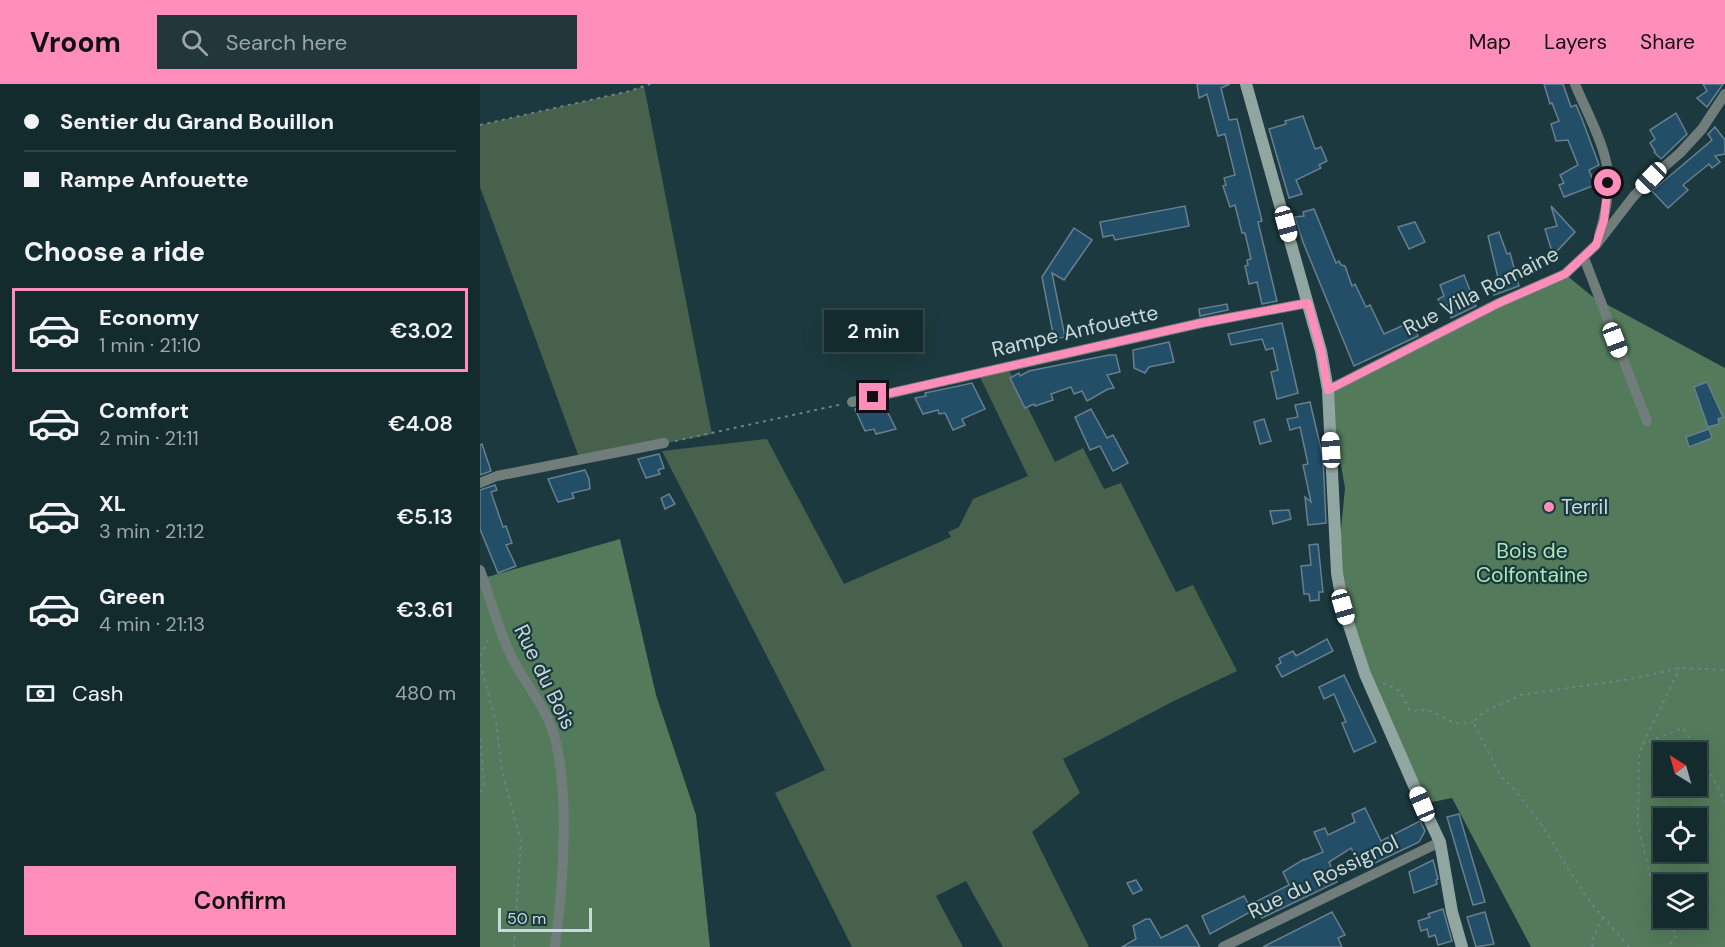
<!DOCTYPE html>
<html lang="en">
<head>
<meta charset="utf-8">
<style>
  body { margin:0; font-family:"DM Sans",sans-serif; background:#21373a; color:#f1f3f6; height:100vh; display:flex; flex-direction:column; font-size:22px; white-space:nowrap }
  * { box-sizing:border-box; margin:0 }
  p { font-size:20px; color:#9da7aa }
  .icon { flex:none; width:33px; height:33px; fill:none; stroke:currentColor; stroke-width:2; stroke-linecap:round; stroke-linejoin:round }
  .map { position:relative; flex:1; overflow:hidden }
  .drawer { display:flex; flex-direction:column; background:#142b2e; width:480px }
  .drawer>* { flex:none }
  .guide { display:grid; align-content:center; height:132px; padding:0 24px; background:#142b2e }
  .needle { width:39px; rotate:323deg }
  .tools { position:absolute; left:1173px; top:658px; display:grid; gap:12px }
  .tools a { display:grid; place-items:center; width:54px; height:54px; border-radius:0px; background:#142b2e; box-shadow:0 6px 24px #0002,0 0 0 2px #33474a; font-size:30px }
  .scale { position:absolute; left:18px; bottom:15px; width:94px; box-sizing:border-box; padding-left:6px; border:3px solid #c8d9dc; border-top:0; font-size:16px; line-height:21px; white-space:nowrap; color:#c8d9dc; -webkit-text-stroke:4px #1b393e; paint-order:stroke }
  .end { position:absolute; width:27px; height:27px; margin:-14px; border:8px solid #ff8ebb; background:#111; box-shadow:0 0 0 3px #111 }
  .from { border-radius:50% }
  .bubble { position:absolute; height:42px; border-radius:0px; background:#142b2e; box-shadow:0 6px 24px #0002,0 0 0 2px #33474a; font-size:20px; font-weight:600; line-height:42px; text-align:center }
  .car { position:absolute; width:18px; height:36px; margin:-18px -9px; border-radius:8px; box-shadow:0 0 4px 2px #0007; background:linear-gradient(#fff 24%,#345 0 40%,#fff 0 76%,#345 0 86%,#fff 0) }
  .guide b { display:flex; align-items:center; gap:21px; height:57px; font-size:22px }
  .guide b+b { border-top:2px solid #33474a }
  .guide i { width:15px; height:15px; background:#f1f3f6 }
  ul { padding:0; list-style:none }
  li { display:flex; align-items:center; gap:18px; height:84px; margin:0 12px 9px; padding:0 12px; border:3px solid transparent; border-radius:0px }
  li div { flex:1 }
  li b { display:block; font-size:22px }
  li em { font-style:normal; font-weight:600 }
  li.active { border-color:#ff8ebb }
  li>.icon { width:54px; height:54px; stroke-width:1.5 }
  h2 { padding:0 24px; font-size:27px; line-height:72px }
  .pay { display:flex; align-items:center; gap:15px; height:66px; padding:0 24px; font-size:22px }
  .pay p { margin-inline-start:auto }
  .button { display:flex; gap:12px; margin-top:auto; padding:12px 24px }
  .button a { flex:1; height:69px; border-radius:0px; background:#ff8ebb; color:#111; font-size:24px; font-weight:600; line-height:69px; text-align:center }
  header { display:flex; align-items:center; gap:36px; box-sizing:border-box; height:84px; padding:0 30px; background:#ff8ebb; color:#111 }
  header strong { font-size:28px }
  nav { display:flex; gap:33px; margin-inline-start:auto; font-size:21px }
  .search { width:420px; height:54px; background:#21373a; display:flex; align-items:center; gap:15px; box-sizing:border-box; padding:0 21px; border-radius:0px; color:#9da7aa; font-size:22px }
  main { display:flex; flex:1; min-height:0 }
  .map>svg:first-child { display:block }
</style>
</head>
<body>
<header>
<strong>Vroom</strong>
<div class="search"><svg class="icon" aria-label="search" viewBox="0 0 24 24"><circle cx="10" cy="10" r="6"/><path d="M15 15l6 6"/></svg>Search here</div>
<nav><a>Map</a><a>Layers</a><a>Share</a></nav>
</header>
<main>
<section class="drawer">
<div class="guide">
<b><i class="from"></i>Sentier du Grand Bouillon</b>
<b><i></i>Rampe Anfouette</b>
</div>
<h2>Choose a ride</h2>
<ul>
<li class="active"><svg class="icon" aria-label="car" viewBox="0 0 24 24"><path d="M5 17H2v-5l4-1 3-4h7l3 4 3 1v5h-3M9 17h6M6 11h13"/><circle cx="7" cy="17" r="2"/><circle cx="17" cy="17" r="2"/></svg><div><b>Economy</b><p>1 min · 21:10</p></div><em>€3.02</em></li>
<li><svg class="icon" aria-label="car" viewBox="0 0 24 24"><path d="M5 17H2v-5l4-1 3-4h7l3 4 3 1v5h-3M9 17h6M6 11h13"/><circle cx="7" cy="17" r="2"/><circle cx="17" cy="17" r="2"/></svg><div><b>Comfort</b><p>2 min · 21:11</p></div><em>€4.08</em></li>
<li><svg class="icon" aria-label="car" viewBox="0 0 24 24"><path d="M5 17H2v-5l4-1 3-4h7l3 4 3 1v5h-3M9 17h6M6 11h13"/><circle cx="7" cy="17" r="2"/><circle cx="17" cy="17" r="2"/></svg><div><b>XL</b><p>3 min · 21:12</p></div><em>€5.13</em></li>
<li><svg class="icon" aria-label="car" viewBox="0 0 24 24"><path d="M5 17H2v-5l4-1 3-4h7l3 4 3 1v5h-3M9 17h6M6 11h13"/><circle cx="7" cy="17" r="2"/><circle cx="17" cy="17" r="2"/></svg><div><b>Green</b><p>4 min · 21:13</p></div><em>€3.61</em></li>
</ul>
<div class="pay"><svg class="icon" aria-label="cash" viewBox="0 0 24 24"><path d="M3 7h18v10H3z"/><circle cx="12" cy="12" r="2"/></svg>Cash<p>480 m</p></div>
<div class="button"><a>Confirm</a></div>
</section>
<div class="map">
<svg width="1245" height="863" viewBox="0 0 1245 863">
  <rect width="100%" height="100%" fill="#1b393e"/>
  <g fill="#48614c">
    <polygon points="164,2 232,350 100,376 0,103 0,41 150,7"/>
    <polygon points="527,282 575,378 603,364 624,405 641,399 696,508 713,501 757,587 692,618 583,675 600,709 552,748 609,863 523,863 486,797 456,812 483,863 372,863 295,709 345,686 182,367 287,355 364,500 471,453 468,448 479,443 493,415 548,392 498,289"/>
  </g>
  <g fill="#537a5b" fill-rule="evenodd">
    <path d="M1085,190L1113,213L1245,284V863H1051L972,714L942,720L905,632L857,489L865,404L848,306ZM1184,669H1216V702H1184ZM1184,735H1216V768H1184ZM1184,801H1216V834H1184Z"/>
    <polygon points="140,455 176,611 216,731 230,863 0,863 0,495"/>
  </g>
  <g fill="#224e68" stroke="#687f8f" stroke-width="1.5">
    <polygon points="717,0 750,0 741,4 749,36 757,35 782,137 778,138 797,217 782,220 777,198 769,200 765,182 768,181 767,176 771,175 765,149 762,149 755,121 750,123 743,102 746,101 744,94 755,91 745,50 738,52 727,10 719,14"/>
    <polygon points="1064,0 1083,0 1091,23 1096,21 1102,35 1119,81 1109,86 1115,101 1084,113 1079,101 1084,99 1080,91 1098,81 1088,56 1076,57 1071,40 1079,37 1072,19 1070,20"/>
    <polygon points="1223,0 1243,0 1227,23 1217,14 1227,7"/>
    <polygon points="1196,29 1207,50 1181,75 1174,68 1175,67 1170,59 1175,55 1170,46"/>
    <polygon points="823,32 835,65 841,63 847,77 839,81 841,84 816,96 822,110 809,114 789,45 806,40 805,37"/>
    <polygon points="1235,43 1245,56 1245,70 1235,72 1240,78 1232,84 1229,80 1203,101 1208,106 1188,124 1172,107 1232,56 1228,50"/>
    <polygon points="705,122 709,142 635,156 633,151 623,153 620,138"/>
    <polygon points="1071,122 1095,148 1078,166 1072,168 1065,145 1077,142"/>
    <polygon points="834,125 856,179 859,177 861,181 865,182 872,202 875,200 886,223 890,221 904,250 933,237 938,252 874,282 823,158 815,133 824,132 823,128"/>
    <polygon points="935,138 945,158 929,165 918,143"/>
    <polygon points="594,144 612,156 584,196 572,189 585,253 574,255 562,193"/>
    <polygon points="1019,148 1027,170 1030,169 1039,202 1014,211 1012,201 1019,198 1008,152"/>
    <polygon points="984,191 996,222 971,234 967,221 962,223 958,215 964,212 960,201"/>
    <polygon points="747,220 748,226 720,232 719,225"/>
    <polygon points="802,239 818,309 797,315 791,288 798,286 793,264 786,266 782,255 751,261 748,250"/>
    <polygon points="689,258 694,278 669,283 665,289 654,284 653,266"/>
    <polygon points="629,271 636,271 640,288 627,291 634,304 628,305 607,317 602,307 594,310 591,303 571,310 573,316 555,322 554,320 545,324 530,294 539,289 540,292 549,287"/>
    <polygon points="1227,298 1243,333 1238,335 1239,340 1228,343 1214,303"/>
    <polygon points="492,299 505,325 482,335 485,341 473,346 465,329 459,330 458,326 443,330 435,314 446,312 445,309"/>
    <polygon points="830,318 843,373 846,439 828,441 825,413 831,418 823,381 828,380 820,343 810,346 807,335 818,333 815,321"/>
    <polygon points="403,319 416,345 396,350 394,345 385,347 375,325"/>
    <polygon points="611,325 627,354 633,351 648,379 633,387 620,362 610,366 595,333"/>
    <polygon points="784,335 791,357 780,360 774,338"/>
    <polygon points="1229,345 1232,354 1209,363 1206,353"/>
    <polygon points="2,360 11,387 0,391 0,361"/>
    <polygon points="179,370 184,384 178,386 180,390 166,394 158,375"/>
    <polygon points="105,386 109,395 110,405 92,409 94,414 78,418 68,395"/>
    <polygon points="15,401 17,406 11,408 23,443 26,442 32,459 26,461 36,482 18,489 0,445 0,406"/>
    <polygon points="189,410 195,420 185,425 181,414"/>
    <polygon points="809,426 811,435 793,440 790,427"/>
    <polygon points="838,460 843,508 839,508 839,516 830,517 829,510 824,510 821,482 831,481 829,461"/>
    <polygon points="847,555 853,567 802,593 796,582 801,579 799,574 813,567 816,572"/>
    <polygon points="864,591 896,658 874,668 862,639 866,638 854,610 844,615 839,603"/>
    <polygon points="885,724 901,757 940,737 945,747 939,758 895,779 890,768 876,774 871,764 849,778 857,798 782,834 775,818 809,801 803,788 824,775 824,776 843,768 834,748 845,744 848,751 875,738 872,730"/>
    <polygon points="979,730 1005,818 993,821 967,733"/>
    <polygon points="953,776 958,795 956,796 957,800 934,809 929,788"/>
    <polygon points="656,796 662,806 653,810 647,799"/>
    <polygon points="764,812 772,827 730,850 722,832"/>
    <polygon points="963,825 972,857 958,861 955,851 949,853 947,845 941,847 938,837 950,833 948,830"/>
    <polygon points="852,828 865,851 858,854 862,863 783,863"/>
    <polygon points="1005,828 1014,860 996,863 987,833"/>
    <polygon points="666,835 670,835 681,854 707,841 720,863 642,863 656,855 653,842"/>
  </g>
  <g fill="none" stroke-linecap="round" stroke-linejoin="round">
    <g stroke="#6b8387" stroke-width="2" stroke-dasharray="3 4.5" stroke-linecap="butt">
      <polyline points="0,41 150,7 170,0"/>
      <polyline points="195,357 363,320"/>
      <polyline points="0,572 10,552"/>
      <polyline points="0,580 16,638 22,688 41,757 34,863"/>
      <path d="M903,599L920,607L930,627C954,624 954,630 973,638C979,641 987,639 993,638"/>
      <polyline points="0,654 4,700 0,709"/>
      <polyline points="1162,660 1203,644 1223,675 1245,718"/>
      <polyline points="1184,834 1180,830 1158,742 1159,668 1200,584"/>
      <polyline points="1184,834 1197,851 1187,863"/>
      <polyline points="1113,863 1111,858 1123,833"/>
      <polyline points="1149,863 1111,819 1088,785 1064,744 1034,705 1021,693 993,638 1004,628 1041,611 1157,594 1200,584 1245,586"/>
    </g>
    <g stroke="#707d7a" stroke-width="10">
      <path d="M1095,0C1106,27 1124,58 1128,88C1130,110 1125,132 1119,152"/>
      <polyline points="1104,174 1167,337"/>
      <polyline points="848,306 1019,219 1085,190 1116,161 1153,113 1171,94 1200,69 1222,45 1245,10"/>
      <polyline points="372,318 721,239 828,219"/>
      <polyline points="0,399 17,392 184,359"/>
      <path d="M0,486C10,514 18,544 31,572C42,595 61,616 70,640C92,694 83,804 75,863"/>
      <polyline points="743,863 960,758"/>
    </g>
    <polyline stroke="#91a6a1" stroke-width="12" points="766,0 841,267 848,306 857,489 863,523 885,590 942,720 960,758 972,828 982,863"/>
  </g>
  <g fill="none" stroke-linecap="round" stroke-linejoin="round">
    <polyline stroke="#ff8ebb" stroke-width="8" points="393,313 721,239 828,219 841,267 848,306 1019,219 1085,190 1116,161 1124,136 1128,99"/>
  </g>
  <circle fill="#ff8ebb" stroke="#1b393e" stroke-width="2" cx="1069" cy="423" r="6"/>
  <g text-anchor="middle" stroke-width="4.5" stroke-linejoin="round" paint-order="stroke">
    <g font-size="21" fill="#c8d9dc" stroke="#1b393e">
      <text transform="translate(1001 207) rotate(-27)" y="7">Rue Villa Romaine</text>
      <text transform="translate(595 247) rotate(-13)" y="7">Rampe Anfouette</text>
      <text transform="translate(65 593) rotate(64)" y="7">Rue du Bois</text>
      <text transform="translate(843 793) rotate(-26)" y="7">Rue du Rossignol</text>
    </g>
    <g font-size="21" fill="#c8d9dc" stroke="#1b393e" text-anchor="start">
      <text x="1081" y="430">Terril</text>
    </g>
    <g font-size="21" fill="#abeab6" stroke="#1b393e">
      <text x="1052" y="474">Bois de<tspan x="1052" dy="24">Colfontaine</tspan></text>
    </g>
  </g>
</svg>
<div class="tools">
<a><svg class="needle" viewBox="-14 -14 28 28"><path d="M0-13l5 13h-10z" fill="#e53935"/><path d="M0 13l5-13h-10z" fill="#9da7aa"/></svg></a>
<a><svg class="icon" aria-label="locate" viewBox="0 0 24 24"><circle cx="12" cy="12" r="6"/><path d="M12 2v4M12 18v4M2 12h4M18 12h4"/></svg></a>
<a><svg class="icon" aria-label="layers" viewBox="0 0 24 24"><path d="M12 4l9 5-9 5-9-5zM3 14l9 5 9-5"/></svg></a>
</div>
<div class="scale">50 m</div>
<i class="end from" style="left:1128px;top:99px"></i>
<i class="end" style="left:393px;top:313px"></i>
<div class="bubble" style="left:344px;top:226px;width:99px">2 min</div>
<i class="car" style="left:1171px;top:94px;rotate:224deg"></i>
<i class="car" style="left:806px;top:140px;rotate:165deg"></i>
<i class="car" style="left:1135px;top:256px;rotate:159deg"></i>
<i class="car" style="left:851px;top:366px;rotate:357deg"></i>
<i class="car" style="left:863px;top:523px;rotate:164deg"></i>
<i class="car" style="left:942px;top:720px;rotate:337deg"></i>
</div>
</main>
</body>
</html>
